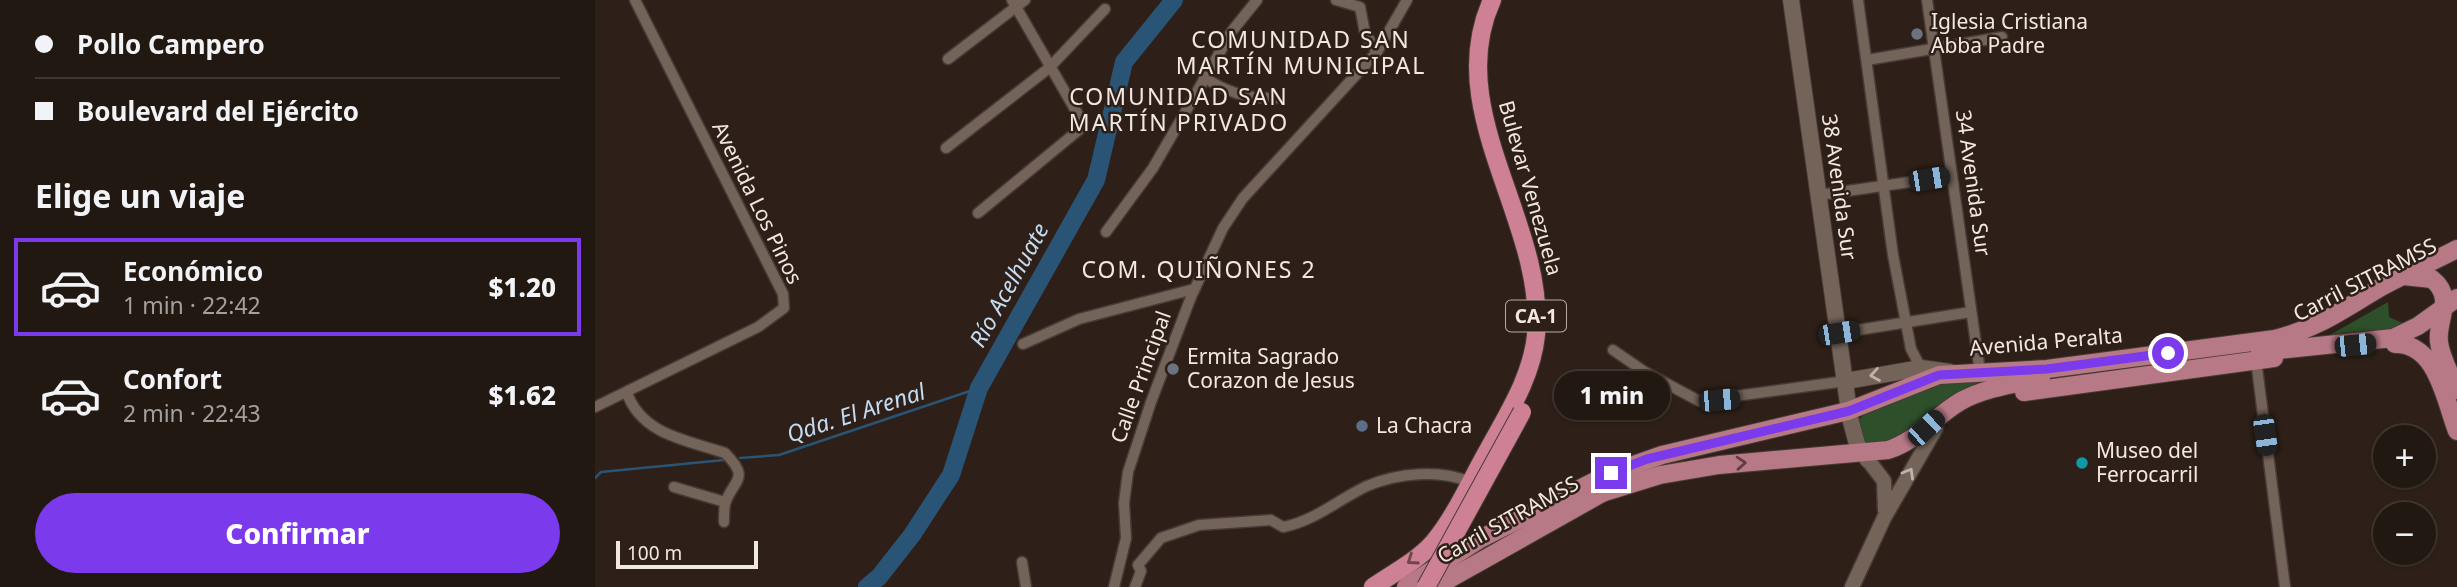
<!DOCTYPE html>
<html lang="es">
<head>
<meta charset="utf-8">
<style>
  body { margin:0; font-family:"Noto Sans",sans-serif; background:#2e2520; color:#f1f3f6; height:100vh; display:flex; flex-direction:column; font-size:26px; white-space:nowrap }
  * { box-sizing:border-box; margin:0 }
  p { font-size:23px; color:#a2a09f }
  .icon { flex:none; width:38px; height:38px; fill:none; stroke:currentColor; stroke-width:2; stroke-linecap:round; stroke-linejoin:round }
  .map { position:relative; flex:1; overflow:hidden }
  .details { display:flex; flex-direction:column; background:#221812; width:595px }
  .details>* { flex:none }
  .hud { display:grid; align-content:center; height:154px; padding:0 35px; background:#221812 }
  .controls { position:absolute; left:1778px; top:425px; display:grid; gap:14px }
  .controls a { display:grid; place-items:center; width:63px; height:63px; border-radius:50%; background:#221812; box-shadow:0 2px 5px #0004,0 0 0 2px #3f3732; font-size:35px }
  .scale { position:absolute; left:21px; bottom:18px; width:142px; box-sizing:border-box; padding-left:7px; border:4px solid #f2e8e2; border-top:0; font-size:19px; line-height:24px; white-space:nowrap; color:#f2e8e2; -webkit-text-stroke:5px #2e2018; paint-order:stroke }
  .end { position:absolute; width:32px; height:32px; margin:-16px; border:9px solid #7c3aed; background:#fff; box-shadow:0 0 0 4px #fff }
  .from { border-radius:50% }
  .bubble { position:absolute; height:49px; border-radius:24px; background:#221812; box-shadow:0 2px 5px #0004,0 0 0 2px #3f3732; font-size:23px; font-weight:800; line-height:49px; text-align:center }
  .car { position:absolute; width:21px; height:42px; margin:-21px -10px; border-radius:9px; box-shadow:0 0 5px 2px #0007; background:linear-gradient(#222 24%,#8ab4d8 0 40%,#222 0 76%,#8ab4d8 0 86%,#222 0) }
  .hud b { display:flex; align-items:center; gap:24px; height:66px; font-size:26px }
  .hud b+b { border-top:2px solid #3f3732 }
  .hud i { width:18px; height:18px; background:#f1f3f6 }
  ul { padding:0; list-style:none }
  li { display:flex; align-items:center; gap:21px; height:98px; margin:0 14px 10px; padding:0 21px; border:4px solid transparent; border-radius:0px }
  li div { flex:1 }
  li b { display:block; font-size:26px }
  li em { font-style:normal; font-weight:800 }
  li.on { border-color:#7c3aed }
  li>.icon { width:63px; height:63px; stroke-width:1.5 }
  h2 { padding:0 35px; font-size:32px; line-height:84px }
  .button { display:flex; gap:14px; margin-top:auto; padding:14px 35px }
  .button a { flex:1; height:80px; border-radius:42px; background:#7c3aed; color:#fff; font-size:28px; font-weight:800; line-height:80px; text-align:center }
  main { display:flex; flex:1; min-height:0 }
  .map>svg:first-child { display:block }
</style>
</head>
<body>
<main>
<section class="details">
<div class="hud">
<b><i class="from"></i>Pollo Campero</b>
<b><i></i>Boulevard del Ejército</b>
</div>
<h2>Elige un viaje</h2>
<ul>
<li class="on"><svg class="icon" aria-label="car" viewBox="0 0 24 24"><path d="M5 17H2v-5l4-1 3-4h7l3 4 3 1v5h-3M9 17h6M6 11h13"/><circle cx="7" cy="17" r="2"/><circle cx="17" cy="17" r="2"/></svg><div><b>Económico</b><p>1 min · 22:42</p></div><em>$1.20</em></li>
<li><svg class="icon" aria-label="car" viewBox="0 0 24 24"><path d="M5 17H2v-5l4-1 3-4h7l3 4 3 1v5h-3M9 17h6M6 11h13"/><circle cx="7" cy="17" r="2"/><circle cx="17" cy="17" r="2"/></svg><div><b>Confort</b><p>2 min · 22:43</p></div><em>$1.62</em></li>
</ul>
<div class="button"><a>Confirmar</a></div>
</section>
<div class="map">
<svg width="1862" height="587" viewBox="0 0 1862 587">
  <rect width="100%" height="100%" fill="#2e2018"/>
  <g fill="#2d502b">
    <polygon points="1793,302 1794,317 1810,324 1795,333 1726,340"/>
    <polygon points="1373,381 1414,381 1300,444 1268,443 1263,420 1269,415 1335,386"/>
  </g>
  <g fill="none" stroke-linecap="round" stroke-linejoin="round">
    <g stroke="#2a5476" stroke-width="2.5">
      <polyline points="145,458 184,455 384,388"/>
      <polyline points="0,478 6,472 129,460"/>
    </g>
    <polyline stroke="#2a5476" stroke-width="18" points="272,587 284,577 317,535 356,475 384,388 501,180 529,62 579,0"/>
    <g stroke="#463b35" stroke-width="13">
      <g id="minor">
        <polyline points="741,0 765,7 770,33 782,52"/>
        <polyline points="1263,0 1298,255 1316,349 1326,368"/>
        <polyline points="1332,0 1385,372"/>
        <polyline points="353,59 430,0"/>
        <polyline points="1272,60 1407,37"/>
        <path d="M609,77C630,92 655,99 681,98"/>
        <polyline points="351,148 454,68 510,9"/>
        <polyline points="1224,195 1357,176"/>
        <polyline points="383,213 485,129 485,118 417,0"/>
        <polyline points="511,232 558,168 637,31 662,0"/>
        <polyline points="1244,333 1376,312"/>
        <polyline points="428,344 484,319 599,289"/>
        <polyline points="1018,350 1050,372 1104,401 1251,381"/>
        <polyline points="1661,360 1690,587"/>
        <path d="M32,393C47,435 92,440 130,453C157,480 137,480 130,504C129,509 129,516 129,522"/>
        <polyline points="0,407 163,327 189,308 188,294 40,0"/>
        <polyline points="79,487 130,502"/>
        <polyline points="427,562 431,587"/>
        <polyline points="519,587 531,538 529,503 533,472 556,402 596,297 628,228 648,198 782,52 812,0"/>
        <path d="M540,587L546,571L543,565L566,538L604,525L676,520L688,527C720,521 744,499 772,486C803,473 844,469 875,482"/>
      </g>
    </g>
    <g stroke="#463b35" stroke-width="17">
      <g id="tertiary">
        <polyline points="1273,460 1289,481 1290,510"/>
        <polyline points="1257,587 1289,518 1341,428"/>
      </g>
    </g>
    <g stroke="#463b35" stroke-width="18">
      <g id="secondary">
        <polyline points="1196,0 1255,418 1262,444 1273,460"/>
        <polyline points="1251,381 1326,368 1355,372"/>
      </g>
    </g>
    <g stroke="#463b35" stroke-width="20">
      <g id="primary">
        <path d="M1809,276L1837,279C1861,298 1841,320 1844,342C1846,359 1856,375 1862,390"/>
        <path d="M1800,344C1842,343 1850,400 1862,431"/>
        <polyline points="1665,352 1798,338 1823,326 1862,298"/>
        <polyline points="1429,392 1679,358"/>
        <path d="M1007,493L1065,475L1124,465L1293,450C1322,441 1340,416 1366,401C1390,388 1419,384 1446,378"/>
        <path d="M811,587L885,539L1016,473L1067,455L1253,411L1344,375L1452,369L1680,339C1726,327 1748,309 1788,286C1812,273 1837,262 1862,249"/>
        <polyline points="840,587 1016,488"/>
      </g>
    </g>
    <g stroke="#463b35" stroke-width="20">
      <path id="trunk" d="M778,587C797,574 822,561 838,543C860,517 875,482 892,452C912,415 937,377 941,335C951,221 846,112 897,0"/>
    </g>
    <use href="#minor" stroke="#746359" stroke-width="10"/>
    <use href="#tertiary" stroke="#746359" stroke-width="14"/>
    <use href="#secondary" stroke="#746359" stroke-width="16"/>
    <use href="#primary" stroke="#b87986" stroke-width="18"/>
    <use href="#trunk" stroke="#ce8095" stroke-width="18"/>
    <g stroke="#463b35" stroke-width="20" stroke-linecap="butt">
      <polyline id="trunk-bridge" points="831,587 927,412"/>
    </g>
    <use href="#trunk-bridge" stroke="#ce8095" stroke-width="18"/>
  </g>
  <defs><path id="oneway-chevron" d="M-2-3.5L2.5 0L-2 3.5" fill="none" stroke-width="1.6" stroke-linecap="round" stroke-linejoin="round" transform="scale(1.75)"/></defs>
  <g stroke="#c0b3ab">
    <use href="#oneway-chevron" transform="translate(1280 375) rotate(170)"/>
    <use href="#oneway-chevron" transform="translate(1314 473) rotate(-60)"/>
  </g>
  <use stroke="#5e3f3e" href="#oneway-chevron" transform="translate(1146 463) rotate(-4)"/>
  <use stroke="#6e464a" href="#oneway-chevron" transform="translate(817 560) rotate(145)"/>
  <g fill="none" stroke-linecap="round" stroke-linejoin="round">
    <polyline stroke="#7c3aed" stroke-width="9" points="1016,473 1052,459 1254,411 1344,375 1452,369 1573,353"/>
  </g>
  <g fill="#6b7280" stroke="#2e2018" stroke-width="2.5">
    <circle cx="1322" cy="34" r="7"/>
    <circle cx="578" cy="369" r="7"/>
  </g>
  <circle fill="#5c6f8a" stroke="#2e2018" stroke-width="2.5" cx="767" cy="426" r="7"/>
  <circle fill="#0f9aa8" stroke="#2e2018" stroke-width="2.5" cx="1487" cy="463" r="7"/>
  <g text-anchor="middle" stroke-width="5" stroke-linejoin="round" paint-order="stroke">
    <rect fill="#2e2018" stroke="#b7aca5" stroke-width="2" x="911" y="300.5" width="60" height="31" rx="5"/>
    <g font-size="19" font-weight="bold" fill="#f2e8e2">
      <text x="941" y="323">CA-1</text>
    </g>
    <g font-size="21" fill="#f2e8e2" stroke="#2e2018" text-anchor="start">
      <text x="1336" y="29">Iglesia Cristiana<tspan x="1336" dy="24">Abba Padre</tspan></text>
      <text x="592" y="364">Ermita Sagrado<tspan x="592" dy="24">Corazon de Jesus</tspan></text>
      <text x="781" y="433">La Chacra</text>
      <text x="1501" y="458">Museo del<tspan x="1501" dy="24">Ferrocarril</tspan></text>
    </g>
    <g font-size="21" fill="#f2e8e2" stroke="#2e2018">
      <text transform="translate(1378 183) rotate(82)" y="7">34 Avenida Sur</text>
      <text transform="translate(1244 187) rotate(82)" y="7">38 Avenida Sur</text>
      <text transform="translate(935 188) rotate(74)" y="7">Bulevar Venezuela</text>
      <text transform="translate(162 203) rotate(64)" y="7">Avenida Los Pinos</text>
      <text transform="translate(1770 280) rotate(-27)" y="7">Carril SITRAMSS</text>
      <text transform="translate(1451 342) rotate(-5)" y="7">Avenida Peralta</text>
      <text transform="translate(546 377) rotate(-70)" y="7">Calle Principal</text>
      <text transform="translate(913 520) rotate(-29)" y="7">Carril SITRAMSS</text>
    </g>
    <g font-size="23" letter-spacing="2" fill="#f2e8e2" stroke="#2e2018">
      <text x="706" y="48">COMUNIDAD SAN<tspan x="706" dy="26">MARTÍN MUNICIPAL</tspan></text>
      <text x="584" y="105">COMUNIDAD SAN<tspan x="584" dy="26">MARTÍN PRIVADO</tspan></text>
      <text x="604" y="278">COM. QUIÑONES 2</text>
    </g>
    <g font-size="23" font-style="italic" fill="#c2dbf2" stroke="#2e2018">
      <text transform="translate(414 285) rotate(-61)" y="8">Río Acelhuate</text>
      <text transform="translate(261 413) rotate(-18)" y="8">Qda. El Arenal</text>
    </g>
  </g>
</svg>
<div class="controls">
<a>+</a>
<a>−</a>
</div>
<div class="scale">100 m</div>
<i class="end from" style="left:1573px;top:353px"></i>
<i class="end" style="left:1016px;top:473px"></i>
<div class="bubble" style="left:959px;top:371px;width:116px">1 min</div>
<i class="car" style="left:1334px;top:179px;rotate:81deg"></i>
<i class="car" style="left:1244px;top:333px;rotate:81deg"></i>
<i class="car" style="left:1760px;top:345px;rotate:84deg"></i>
<i class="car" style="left:1124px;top:400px;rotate:85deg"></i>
<i class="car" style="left:1331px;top:428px;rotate:47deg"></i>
<i class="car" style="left:1670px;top:435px;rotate:172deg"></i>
</div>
</main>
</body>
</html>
